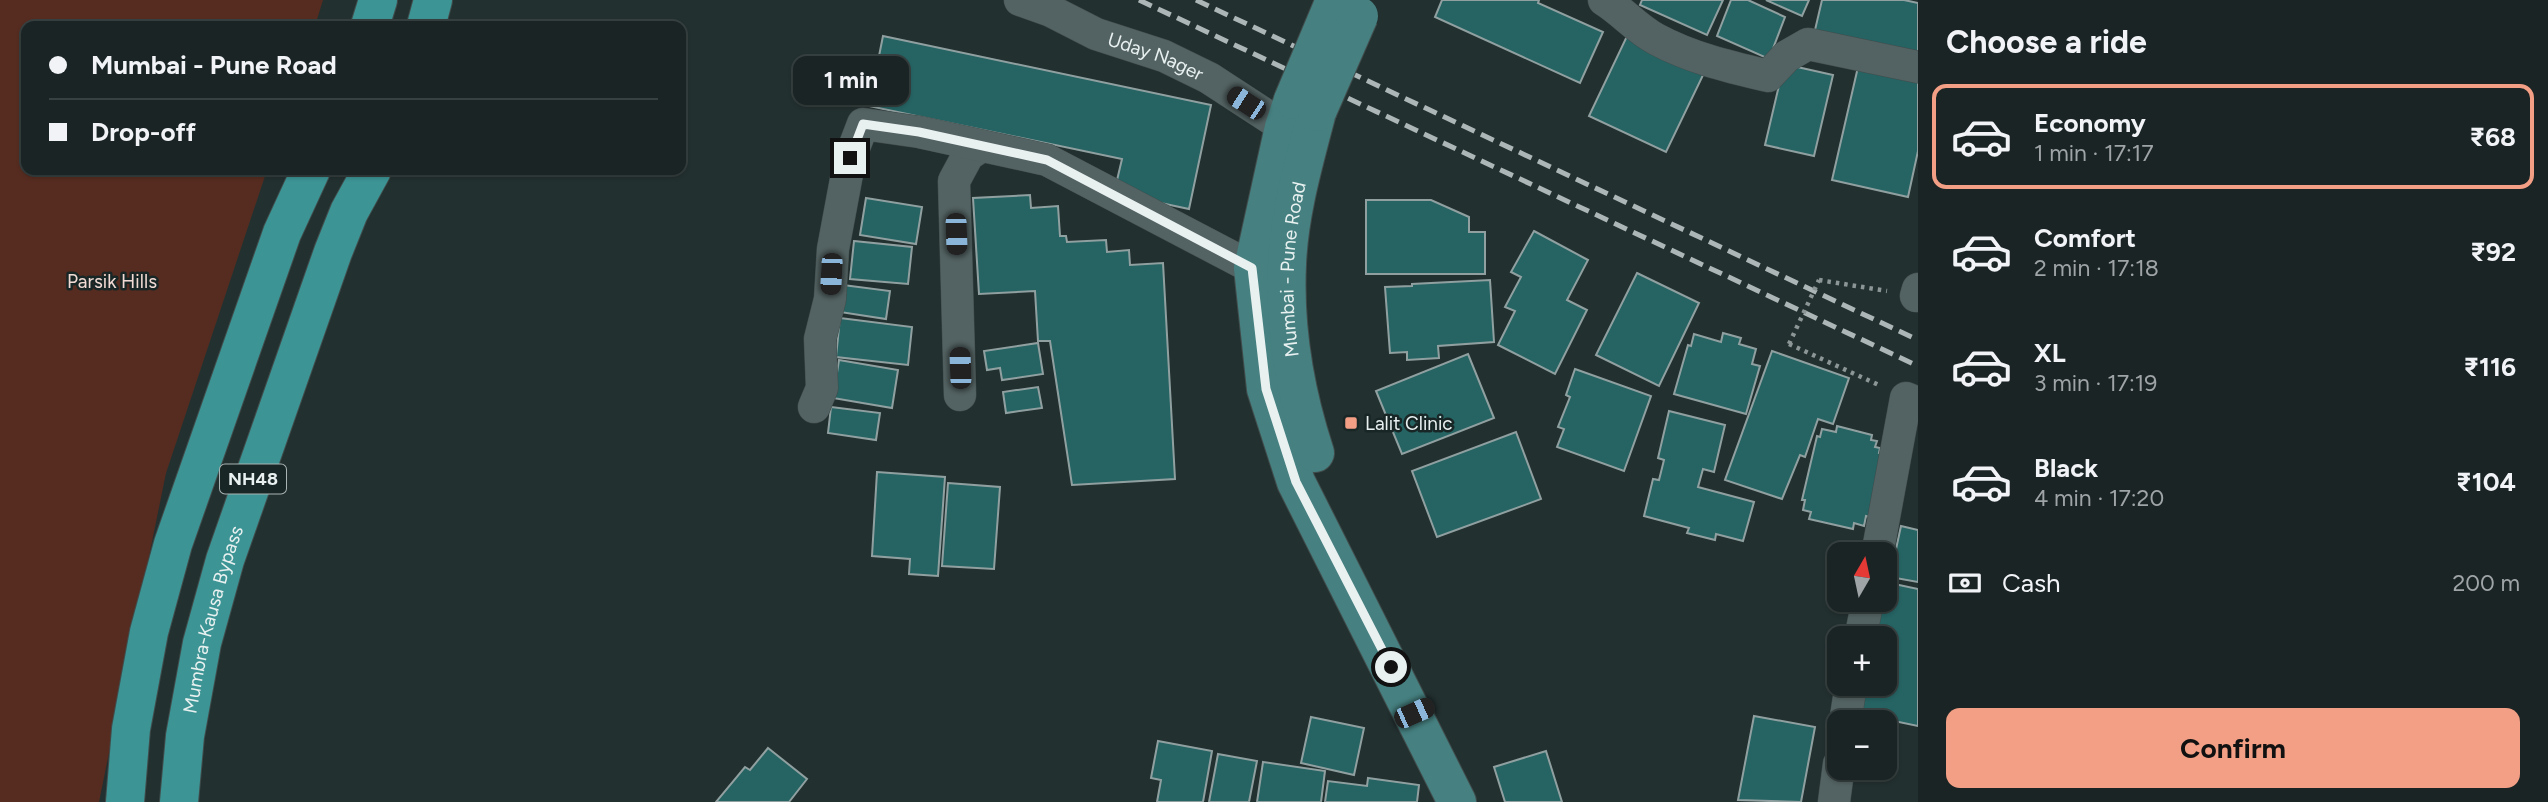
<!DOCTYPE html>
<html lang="en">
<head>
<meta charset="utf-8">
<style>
  body { margin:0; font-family:Figtree,sans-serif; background:#232c2c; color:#f1f3f6; height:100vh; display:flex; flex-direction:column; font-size:26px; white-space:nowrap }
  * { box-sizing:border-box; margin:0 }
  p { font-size:23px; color:#9fa4a6 }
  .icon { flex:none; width:38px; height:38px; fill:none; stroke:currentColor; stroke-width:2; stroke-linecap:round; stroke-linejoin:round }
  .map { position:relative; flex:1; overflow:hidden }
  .sheet { display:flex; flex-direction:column; background:#1a2424; width:630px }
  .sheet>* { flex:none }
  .hud { position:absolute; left:21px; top:21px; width:665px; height:154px; border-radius:14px; box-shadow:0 2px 5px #0004,0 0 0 2px #384141; display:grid; align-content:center; height:154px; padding:0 28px; background:#1a2424 }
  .needle { width:46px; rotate:9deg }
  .buttons { position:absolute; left:1827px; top:542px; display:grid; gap:14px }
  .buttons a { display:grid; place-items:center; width:70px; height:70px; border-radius:14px; background:#1a2424; box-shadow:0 2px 5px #0004,0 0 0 2px #384141; font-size:35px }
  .end { position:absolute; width:32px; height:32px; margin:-16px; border:9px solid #e8f0f0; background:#111; box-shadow:0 0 0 4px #111 }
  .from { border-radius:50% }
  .bubble { position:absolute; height:49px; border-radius:14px; background:#1a2424; box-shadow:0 2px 5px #0004,0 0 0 2px #384141; font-size:23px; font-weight:700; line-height:49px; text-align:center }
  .car { position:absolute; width:21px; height:42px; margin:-21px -10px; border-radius:9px; box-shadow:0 0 5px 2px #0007; background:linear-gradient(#222 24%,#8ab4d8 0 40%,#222 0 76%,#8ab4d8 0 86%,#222 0) }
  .hud b { display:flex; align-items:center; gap:24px; height:66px; font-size:26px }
  .hud b+b { border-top:2px solid #384141 }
  .hud i { width:18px; height:18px; background:#f1f3f6 }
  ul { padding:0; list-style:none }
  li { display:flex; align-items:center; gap:21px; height:105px; margin:0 14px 10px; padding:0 14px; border:4px solid transparent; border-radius:14px }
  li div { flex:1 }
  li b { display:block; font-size:26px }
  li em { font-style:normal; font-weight:700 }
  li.active { border-color:#f39f85 }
  li>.icon { width:63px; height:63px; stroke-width:1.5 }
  h2 { padding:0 28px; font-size:32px; line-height:84px }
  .pay { display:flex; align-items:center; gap:18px; height:77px; padding:0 28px; font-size:26px }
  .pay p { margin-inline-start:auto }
  .button { display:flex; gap:14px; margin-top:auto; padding:14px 28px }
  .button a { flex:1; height:80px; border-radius:14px; background:#f39f85; color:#111; font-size:28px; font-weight:700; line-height:80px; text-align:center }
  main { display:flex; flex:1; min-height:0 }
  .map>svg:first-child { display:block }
</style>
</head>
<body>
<main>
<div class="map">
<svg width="1918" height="802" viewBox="0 0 1918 802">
  <rect width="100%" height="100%" fill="#233030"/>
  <polygon fill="#562c20" points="0,0 323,0 315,26 26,26 26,170 267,170 166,473 99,802 0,802"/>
  <g fill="#266363" stroke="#90a0a0" stroke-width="2">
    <polygon points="1442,0 1539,0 1538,3 1603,32 1580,83 1435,17"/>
    <polygon points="1642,0 1723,0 1707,35 1640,5"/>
    <polygon points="1731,0 1748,0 1785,17 1769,59 1717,36"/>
    <polygon points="1766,0 1809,0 1802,16"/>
    <polygon points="1822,0 1904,0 1918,3 1918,57 1815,30"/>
    <polygon points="1628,34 1705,71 1666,152 1589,116"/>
    <polygon points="883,36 1211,105 1189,209 1114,193 1122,159 869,106"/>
    <polygon points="1784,64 1833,75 1814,156 1765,145"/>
    <polygon points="1858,67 1918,80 1918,151 1908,197 1832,180"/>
    <polygon points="1030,195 1031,208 1058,206 1060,236 1066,236 1067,242 1106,240 1107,252 1129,250 1130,265 1163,263 1175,479 1072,485 1050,341 1038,341 1035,291 979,294 973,198"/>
    <polygon points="866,198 922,207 916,244 860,235"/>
    <polygon points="1366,200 1431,200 1469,217 1469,232 1485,232 1485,274 1366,274"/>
    <polygon points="1534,231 1588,260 1567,300 1587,310 1555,374 1498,345 1515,311 1505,307 1521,277 1511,272"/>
    <polygon points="854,241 912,247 908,284 850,279"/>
    <polygon points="1637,273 1699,303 1659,386 1596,355"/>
    <polygon points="1490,280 1494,342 1438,346 1439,358 1407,360 1407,352 1390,353 1385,287 1412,286 1412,284"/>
    <polygon points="843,285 890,291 886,319 840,312"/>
    <polygon points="840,318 912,327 908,365 836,357"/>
    <polygon points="1723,333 1741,338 1739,344 1756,349 1752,364 1760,366 1746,414 1674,394 1688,345 1691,346 1694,334 1721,342"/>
    <polygon points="1038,343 1043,374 1002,380 1000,368 987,370 984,351"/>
    <polygon points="1772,351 1849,378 1833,424 1818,419 1805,457 1800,455 1782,499 1725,480"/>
    <polygon points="1468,354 1494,418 1402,454 1376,391"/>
    <polygon points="839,360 898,370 892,408 833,398"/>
    <polygon points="1575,369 1651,396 1624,471 1557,447 1564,429 1558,427 1570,397 1566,395"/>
    <polygon points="1038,387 1042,408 1006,413 1003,392"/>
    <polygon points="831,407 880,413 876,440 828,433"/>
    <polygon points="1669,411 1725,425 1714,472 1703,469 1698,487 1754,502 1743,541 1716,534 1715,540 1687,533 1689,528 1644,516 1653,479 1659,480 1664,460 1658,458"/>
    <polygon points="1837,426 1872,435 1871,440 1877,441 1875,447 1880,448 1879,453 1884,454 1870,517 1866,516 1864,526 1854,523 1853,529 1809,519 1811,512 1803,510 1805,500 1802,500 1817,436 1820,437 1822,429 1836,432"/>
    <polygon points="1516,432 1541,499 1437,537 1412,471"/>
    <polygon points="877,472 945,477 938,576 909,574 910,559 872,556"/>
    <polygon points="948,483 1000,487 994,569 942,566"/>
    <polygon points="1901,526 1918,530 1918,582 1890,577"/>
    <polygon points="1885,582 1918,589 1918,726 1851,712 1857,684 1885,684 1885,639 1867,639 1875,600 1885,600"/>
    <polygon points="1754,716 1815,727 1801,802 1738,800"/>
    <polygon points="1311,717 1364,728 1354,775 1301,763"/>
    <polygon points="1158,741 1212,751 1203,802 1157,802 1161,780 1151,778"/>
    <polygon points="768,748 807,779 789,802 716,802 745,767 750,770"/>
    <polygon points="1546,751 1562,802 1505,802 1494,767"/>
    <polygon points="1218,754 1257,761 1249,802 1209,802"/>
    <polygon points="1263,762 1325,771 1321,802 1257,802"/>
    <polygon points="1368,778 1419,785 1417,802 1325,802 1328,781 1367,786"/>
  </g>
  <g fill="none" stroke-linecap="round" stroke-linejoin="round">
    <g stroke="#414c4c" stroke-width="33">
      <g id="minor">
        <path id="s1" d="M1020,0L1051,11L1096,34L1164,56L1209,78L1284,127"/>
        <path d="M1604,0C1622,11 1637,29 1656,39C1691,58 1730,67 1768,76L1787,56L1808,44L1918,67"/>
        <polyline points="1916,296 1918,289"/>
        <polyline points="960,395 954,181 968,155 980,147"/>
        <polyline points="814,407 822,388 820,339 830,299 833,249 850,158 863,124 919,132 1047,160 1253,268"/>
        <polyline points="1877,555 1906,398 1918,403"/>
        <polyline points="1860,639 1868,600"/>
        <polyline points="1845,723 1851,684"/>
        <polyline points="1834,802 1839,764"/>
      </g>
    </g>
    <g stroke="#414c4c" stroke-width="40">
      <g id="major">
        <polyline points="1293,100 1284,127 1253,268 1266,389 1296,482 1457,802"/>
        <path id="s2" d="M1315,453C1295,392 1284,329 1287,264C1289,213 1304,162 1317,112"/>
      </g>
    </g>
    <g stroke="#414c4c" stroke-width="40">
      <g id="highway">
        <polyline points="370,26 378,0"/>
        <polyline points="426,26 433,0"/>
        <polyline points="125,802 131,729 149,632 173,544 282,233 311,170"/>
        <path id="s3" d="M179,802L185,736L202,643L225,560L333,252L349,212L372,170"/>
      </g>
    </g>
    <g stroke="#8c9696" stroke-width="4.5" stroke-dasharray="3.5 5" stroke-linecap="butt">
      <polyline points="1819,280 1887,291"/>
      <polyline points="1789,344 1881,386"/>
    </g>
    <use href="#minor" stroke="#536262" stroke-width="32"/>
    <use href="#major" stroke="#468080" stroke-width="38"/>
    <use href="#highway" stroke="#3d9494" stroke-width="38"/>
    <g stroke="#acb6b6" stroke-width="5" stroke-dasharray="14 7" stroke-linecap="butt">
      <polyline points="1139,0 1918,366"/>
      <polyline points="1196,0 1918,340"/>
    </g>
    <g stroke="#414c4c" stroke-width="40" stroke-linecap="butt">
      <g id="major-bridge">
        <polyline points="1293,100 1335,0"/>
        <polyline points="1317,112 1359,16"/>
      </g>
    </g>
    <polyline stroke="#8c9696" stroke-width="4.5" stroke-dasharray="3.5 5" stroke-linecap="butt" points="1789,344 1819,280"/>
    <use href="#major-bridge" stroke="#468080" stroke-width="38"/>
  </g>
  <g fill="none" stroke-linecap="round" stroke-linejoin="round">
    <polyline stroke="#e8f0f0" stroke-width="9" points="850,158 863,124 919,132 1047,160 1252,268 1266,389 1296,482 1391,667"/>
  </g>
  <rect fill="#f39f85" stroke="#192626" stroke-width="2.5" x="1344" y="416" width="14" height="14" rx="3.5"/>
  <g text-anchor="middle" stroke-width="5" stroke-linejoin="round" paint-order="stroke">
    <rect fill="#192626" stroke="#aab3b3" stroke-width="2" x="220" y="464.5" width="66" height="29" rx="5"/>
    <g font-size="18" font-weight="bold" fill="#e8f0f0">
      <text x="253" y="485">NH48</text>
    </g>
    <g font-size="19" fill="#e8f0f0" stroke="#192626">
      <text dy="7" stroke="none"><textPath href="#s1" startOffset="147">Uday Nager</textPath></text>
      <text dy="7" stroke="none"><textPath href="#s2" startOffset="187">Mumbai - Pune Road</textPath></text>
      <text dy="7" stroke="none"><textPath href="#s3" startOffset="186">Mumbra-Kausa Bypass</textPath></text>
    </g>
    <g font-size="19" fill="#f2dbd4" stroke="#192626">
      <text x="112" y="288">Parsik Hills</text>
    </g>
    <g font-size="19" fill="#e8f0f0" stroke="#192626" text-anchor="start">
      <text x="1365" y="430">Lalit Clinic</text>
    </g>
  </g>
</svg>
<div class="buttons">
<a><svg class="needle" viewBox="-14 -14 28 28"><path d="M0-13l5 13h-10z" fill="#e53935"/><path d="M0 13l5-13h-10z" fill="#9fa4a6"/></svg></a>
<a>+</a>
<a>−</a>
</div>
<i class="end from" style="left:1391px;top:667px"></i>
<i class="end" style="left:850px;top:158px"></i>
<div class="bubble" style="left:793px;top:56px;width:116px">1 min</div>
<i class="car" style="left:1246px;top:103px;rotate:303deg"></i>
<i class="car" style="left:956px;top:234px;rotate:178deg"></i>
<i class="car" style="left:831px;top:274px;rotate:183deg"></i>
<i class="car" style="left:960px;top:368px;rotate:358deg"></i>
<i class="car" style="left:1414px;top:713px;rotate:66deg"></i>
<div class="hud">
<b><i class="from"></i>Mumbai - Pune Road</b>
<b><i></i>Drop-off</b>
</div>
</div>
<section class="sheet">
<h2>Choose a ride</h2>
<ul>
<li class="active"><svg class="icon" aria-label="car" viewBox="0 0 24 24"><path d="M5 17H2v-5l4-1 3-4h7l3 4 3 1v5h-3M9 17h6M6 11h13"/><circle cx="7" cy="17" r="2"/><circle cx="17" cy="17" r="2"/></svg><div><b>Economy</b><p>1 min · 17:17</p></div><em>₹68</em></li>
<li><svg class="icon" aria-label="car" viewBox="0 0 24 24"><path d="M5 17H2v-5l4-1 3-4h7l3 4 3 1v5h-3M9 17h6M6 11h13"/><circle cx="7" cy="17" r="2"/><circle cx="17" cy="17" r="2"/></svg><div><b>Comfort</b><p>2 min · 17:18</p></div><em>₹92</em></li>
<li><svg class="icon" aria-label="car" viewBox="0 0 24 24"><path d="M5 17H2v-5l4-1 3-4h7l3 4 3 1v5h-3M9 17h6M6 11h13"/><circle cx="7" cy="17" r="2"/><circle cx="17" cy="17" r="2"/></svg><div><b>XL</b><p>3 min · 17:19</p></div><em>₹116</em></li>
<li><svg class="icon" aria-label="car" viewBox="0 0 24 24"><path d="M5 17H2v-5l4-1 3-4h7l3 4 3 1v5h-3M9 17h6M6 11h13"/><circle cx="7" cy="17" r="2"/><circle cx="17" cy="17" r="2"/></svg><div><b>Black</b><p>4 min · 17:20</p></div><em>₹104</em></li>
</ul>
<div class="pay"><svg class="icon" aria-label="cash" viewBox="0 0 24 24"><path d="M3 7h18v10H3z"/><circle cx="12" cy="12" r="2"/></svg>Cash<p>200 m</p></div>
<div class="button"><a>Confirm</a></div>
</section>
</main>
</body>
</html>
